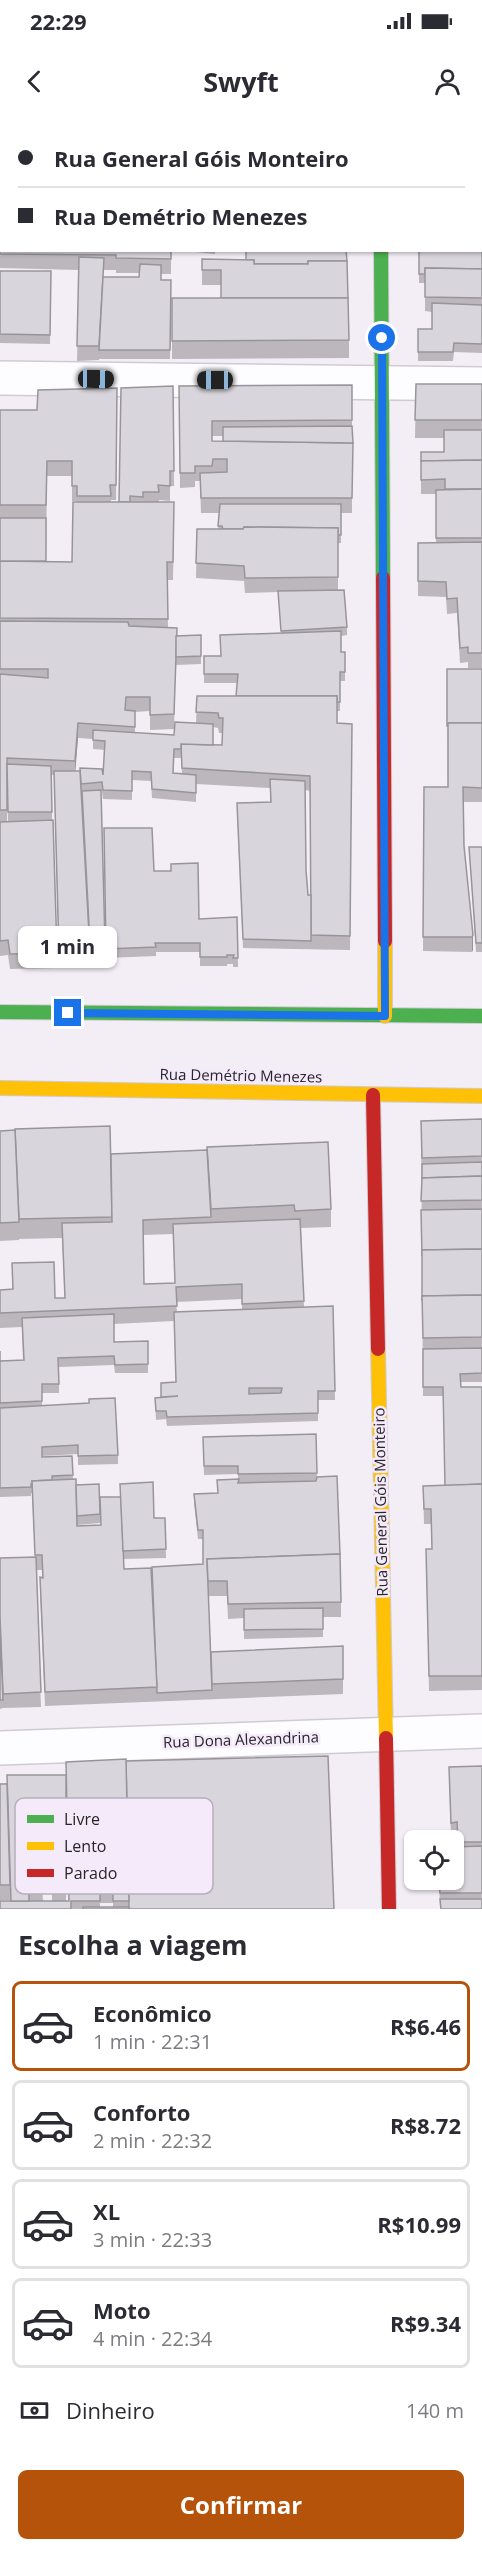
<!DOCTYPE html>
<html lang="pt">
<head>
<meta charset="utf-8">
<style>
  body { margin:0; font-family:"Open Sans",sans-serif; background:#f2f2f3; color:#2b2b33; height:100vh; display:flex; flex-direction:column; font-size:22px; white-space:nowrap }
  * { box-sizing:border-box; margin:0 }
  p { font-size:20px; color:#7c7c81 }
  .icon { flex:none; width:33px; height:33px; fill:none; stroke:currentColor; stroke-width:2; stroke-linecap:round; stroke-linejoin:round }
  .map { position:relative; height:1789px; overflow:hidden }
  .sheet { display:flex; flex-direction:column; background:#fff; flex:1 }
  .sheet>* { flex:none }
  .hud { position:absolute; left:0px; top:0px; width:483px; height:132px; box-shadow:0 2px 4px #0004; display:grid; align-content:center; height:132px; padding:0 18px; background:#fff }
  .fabs { position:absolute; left:404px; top:1710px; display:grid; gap:12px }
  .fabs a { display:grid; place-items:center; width:60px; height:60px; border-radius:9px; background:#fff; box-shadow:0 2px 4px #0004; font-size:30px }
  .end { position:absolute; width:27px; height:27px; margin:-14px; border:8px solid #1a73e8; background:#fff; box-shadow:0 0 0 3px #fff }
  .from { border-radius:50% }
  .bubble { position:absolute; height:42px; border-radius:9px; background:#fff; box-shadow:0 2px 4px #0004; font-size:20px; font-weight:700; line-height:42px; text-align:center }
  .car { position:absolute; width:18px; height:36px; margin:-18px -9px; border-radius:8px; box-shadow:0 0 4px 2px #0007; background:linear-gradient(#222 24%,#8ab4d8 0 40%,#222 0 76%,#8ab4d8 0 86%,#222 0) }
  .hud b { display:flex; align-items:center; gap:21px; height:57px; font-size:22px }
  .hud b+b { border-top:2px solid #e1e1e2 }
  .hud i { width:15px; height:15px; background:#2b2b33 }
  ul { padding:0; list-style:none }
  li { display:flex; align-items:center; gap:18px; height:90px; margin:0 12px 9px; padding:0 6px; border:3px solid #e1e1e2; border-radius:9px }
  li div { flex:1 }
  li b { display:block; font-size:22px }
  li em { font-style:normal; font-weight:700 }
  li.current { border-color:#b45309 }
  li>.icon { width:54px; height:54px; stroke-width:1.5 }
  h2 { padding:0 18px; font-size:27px; line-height:72px }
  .pay { display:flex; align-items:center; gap:15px; height:66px; padding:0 18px; font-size:22px }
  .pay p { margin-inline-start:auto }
  .action { display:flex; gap:12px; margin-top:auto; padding:12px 18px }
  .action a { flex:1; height:69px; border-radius:9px; background:#b45309; color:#fff; font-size:24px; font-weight:700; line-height:69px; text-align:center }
  .status { display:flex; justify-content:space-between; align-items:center; height:42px; padding:0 30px; background:#fff; direction:ltr }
  .status svg { height:16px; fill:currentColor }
  header { display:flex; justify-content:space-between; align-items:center; height:78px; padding:0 18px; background:#fff; font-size:27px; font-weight:700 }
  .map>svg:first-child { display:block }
</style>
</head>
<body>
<div class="status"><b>22:29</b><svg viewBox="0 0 49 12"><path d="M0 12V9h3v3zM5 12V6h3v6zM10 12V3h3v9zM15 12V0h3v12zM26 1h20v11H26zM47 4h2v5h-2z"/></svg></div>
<header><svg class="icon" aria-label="back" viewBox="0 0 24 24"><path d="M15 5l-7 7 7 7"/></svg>Swyft<svg class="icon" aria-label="person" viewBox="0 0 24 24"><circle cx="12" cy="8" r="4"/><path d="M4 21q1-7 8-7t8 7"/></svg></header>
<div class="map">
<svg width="482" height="1789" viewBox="0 0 482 1789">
  <rect width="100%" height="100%" fill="#f3eef6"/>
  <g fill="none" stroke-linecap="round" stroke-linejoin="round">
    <g stroke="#d0cbd2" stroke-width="36">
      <g id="street">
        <polyline points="380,0 380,2"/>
        <polyline points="0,258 482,264"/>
        <polyline points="0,1628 482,1611"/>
      </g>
    </g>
    <g stroke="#d0cbd2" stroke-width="16">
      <g id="fast">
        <polyline points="381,130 383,458"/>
        <polyline points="0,892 482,896"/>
      </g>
    </g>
    <g stroke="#d0cbd2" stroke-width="16">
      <g id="slow">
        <polyline points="385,821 385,896"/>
        <polyline points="0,968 482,976"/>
        <polyline points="378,1229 386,1618"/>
      </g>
    </g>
    <g stroke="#d0cbd2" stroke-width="16">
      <g id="jam">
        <polyline points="383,458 385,821"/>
        <polyline points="373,975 378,1229"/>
        <polyline points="386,1618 389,1789"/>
      </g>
    </g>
    <use href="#street" stroke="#fdfcfe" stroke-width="33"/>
    <use href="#fast" stroke="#4caf50" stroke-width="14"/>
    <use href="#slow" stroke="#ffc107" stroke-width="14"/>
    <use href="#jam" stroke="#c62828" stroke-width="14"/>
  </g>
  <g fill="#bbb7bd" fill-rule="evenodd">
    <polygon points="0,0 2,2 2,59 0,59"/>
    <polygon points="482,0 482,233 454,232 453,241 418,241 418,209 432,209 432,192 425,191 425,163 419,163 419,130 482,130"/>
    <path d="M0,67L171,130V154H161V160H171L170,239H99V236V240L77,241L79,150L0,148ZM104,150H116V153H139V157H103Z"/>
    <polygon points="196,130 215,130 215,134 196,132"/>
    <polygon points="202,139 246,140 349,220 349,238 172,239 172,178 221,178 221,165 202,165"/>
    <polygon points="0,151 51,151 50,224 0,223"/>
    <polygon points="416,264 482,264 482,548 468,548 468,542 460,543 457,493 447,494 446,477 418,476 418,423 436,423 436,374 421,374 421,332 444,332 444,318 415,318"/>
    <path d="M352,265V393H341V423H338V470L347,507V515L341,516V532H345V561H340V591H337V603L352,604L350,830L243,828L237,692L270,682V668L196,664V682L152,678L151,661L132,660V680L103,679L102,671H101L105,832L90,833V846L59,847L54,655H52V700L57,848L10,849L8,835L0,836V290H37L117,268L116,380H111V382H119L173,266L174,366H170V381L159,380V382L174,400L173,460H167L168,507L177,516L201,515V544L176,545V537L174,609L150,610V591L135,592V613L174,615L196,603L197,576H236L237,563H204V536H221L220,515L281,513L278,472L245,473L244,461L196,458L197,409H218L219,393H201L200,361H195V367L180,368L179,266ZM212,316H223V321H212ZM47,356H72V381H77V382L72,442L46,441ZM213,607L218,608L219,613H222V625H213ZM78,618L93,619V629L105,630L103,655L75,651ZM174,638H181L182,654L173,653ZM7,669L8,701H32L7,702ZM305,670L310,671L311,775H308L306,750Z"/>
    <polygon points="447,549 482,549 482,682 463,682 464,726 473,815 473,830 472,832 423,831 424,667 448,667"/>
    <polygon points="104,708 154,751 199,799 237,797 238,847 233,847 233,844 227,844 227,846 200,846 200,832 156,832 156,836 106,838"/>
    <polygon points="469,727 482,727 482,832 476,832"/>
    <polygon points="482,999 482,1262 460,1262 461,1267 482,1267 482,1570 429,1571 426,1429 432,1429 431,1404 424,1404 423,1366 445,1366 443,1276 423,1276 421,1001"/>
    <path d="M0,1011L111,1034L331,1089V1107L301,1108L304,1187L333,1186L335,1280H318V1301L167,1306L166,1299L156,1300L155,1278H161V1263L176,1262L174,1201L114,1204V1222L148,1221V1253H115L114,1245L59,1247V1273H42V1285L118,1335V1344L78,1345V1334L42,1336V1337L72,1336L73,1359L76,1365L100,1388L154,1398H165L166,1438L123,1439L124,1449L151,1448L203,1444V1419H198L194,1383V1374L218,1373L217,1360L238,1359V1354L204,1355L203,1317L316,1314L317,1357L341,1482V1497H323V1517L244,1519V1498L228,1499L227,1476H208L211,1532L343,1526V1574L45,1586L40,1472V1457L42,1458V1450H36L41,1587L3,1588V1581V1588L0,1589V1438L35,1437L32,1373H31V1376L0,1377V1231V1241L23,1240L22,1207L0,1208V1170L12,1169V1143L55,1178H65L62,1118L19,1119V1120L0,1121ZM173,1114L175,1163L144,1164L143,1115ZM242,1179V1189L177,1192L176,1182ZM100,1396L101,1405L77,1406V1405L100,1403Z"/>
    <polygon points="482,1646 482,1789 440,1788 439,1760 453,1760 457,1727 457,1717 451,1718 449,1647"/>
    <path d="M126,1649L334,1789H0L10,1781V1780H0V1664L66,1655ZM67,1686L69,1781H66ZM42,1767L52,1768V1781H43ZM100,1783H113V1787H100Z"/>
  </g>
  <g fill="#98959a">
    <polygon points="78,603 78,618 75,656 75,641"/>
    <polygon points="473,815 473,830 472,832 472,817"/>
  </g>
  <g fill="#d9d5dc" stroke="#98959a" stroke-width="1.5" fill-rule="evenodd">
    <polygon points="0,0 62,0 62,2 2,2 2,50 0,50"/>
    <polygon points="70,0 109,0 170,2 70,2"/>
    <rect x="207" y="0" width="136" height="2"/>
    <polygon points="418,0 482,0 482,3 482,2 418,2"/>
    <rect x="0" y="67" width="2" height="29"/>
    <polygon points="482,71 482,149 425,148 425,154 419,154 419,130 482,130"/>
    <polygon points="0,96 2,96 2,130 171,130 171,139 116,138 116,135 0,134"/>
    <polygon points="246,130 346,130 347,141 308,141 308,144 254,144 254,140 246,140"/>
    <polygon points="79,137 104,138 99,226 77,226"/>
    <polygon points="202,139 254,140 254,144 308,144 308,141 347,141 348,178 221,178 221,150 202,150"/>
    <polygon points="140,144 161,145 161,160 171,160 170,230 99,230 103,157 139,157"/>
    <polygon points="425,148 482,149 482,178 425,177"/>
    <polygon points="0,151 51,151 50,215 0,214"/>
    <polygon points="172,178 348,178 349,220 172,221"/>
    <polygon points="432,183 482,185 482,224 454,223 453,232 418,232 418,209 432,209"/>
    <polygon points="416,264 482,264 482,300 415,300"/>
    <polygon points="352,265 352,300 212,301 212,321 353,323 352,378 201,378 200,353 227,352 227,339 213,339 212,346 195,346 195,353 180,353 179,266"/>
    <polygon points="173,266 174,351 170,351 170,366 158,365 159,372 143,372 143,377 130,376 130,382 119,382 121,268"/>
    <polygon points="117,268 116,365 110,365 111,376 77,376 77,366 72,366 72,341 47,341 46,385 0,385 0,290 37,290 38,270"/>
    <polygon points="352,306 353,323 223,321 223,307"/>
    <polygon points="444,310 482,310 482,340 421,341 421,332 444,332"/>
    <polygon points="482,340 482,369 445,369 445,359 421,360 421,341"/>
    <polygon points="482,369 482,418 436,418 436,370"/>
    <polygon points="73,382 174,382 173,442 167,442 168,499 0,498 0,441 72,442"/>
    <polygon points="220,384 341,384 341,415 338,415 338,408 244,407 243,409 223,409 222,406 218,406"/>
    <rect x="0" y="398" width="46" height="43"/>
    <polygon points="244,407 338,408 338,457 245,458 244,446 196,443 197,409 243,409"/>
    <polygon points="482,422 482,533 468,533 468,527 460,528 457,478 447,479 446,462 418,461 418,423"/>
    <polygon points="344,470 347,507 281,511 278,471"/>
    <polygon points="0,501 128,502 129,506 177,508 174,594 150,595 150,577 126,577 125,590 135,591 135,607 78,603 75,641 7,638 7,690 0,690 0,554 48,558 48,549 0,549"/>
    <polygon points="341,511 341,532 345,532 345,552 340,552 340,582 337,582 337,576 236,576 238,554 204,554 204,536 221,536 220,515"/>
    <polygon points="201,515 201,536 176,537 176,516"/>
    <polygon points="447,549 482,549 482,603 448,603 448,606 447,606"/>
    <polygon points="197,576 337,576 337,603 352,604 350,816 311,815 310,656 182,648 181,624 222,625 223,598 219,598 218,593 196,592"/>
    <polygon points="175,602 213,604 213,625 181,624 181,629 174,629 173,653 196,655 196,673 152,669 151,652 132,651 132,671 103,670 102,662 81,664 80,648 102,649 103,655 105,621 93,620 93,610 174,615"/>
    <polygon points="448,603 482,603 482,668 463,667 464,726 473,815 472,817 423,817 424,667 448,667"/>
    <polygon points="7,644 51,646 52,692 8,692"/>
    <polygon points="54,651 80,651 90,831 59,832"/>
    <polygon points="270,659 305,661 306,750 308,775 311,775 311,821 243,819 237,683 271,682"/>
    <polygon points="101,670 105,823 90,824 82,671"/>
    <polygon points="53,700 57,833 10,834 8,820 0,821 0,702"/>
    <polygon points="104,708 152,708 154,751 171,751 171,744 198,743 199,799 237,797 238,838 233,838 234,835 227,835 227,837 200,837 200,823 155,823 156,827 106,829"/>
    <polygon points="469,727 482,727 482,823 476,823"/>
    <polygon points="482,999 482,1036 422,1038 421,1001"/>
    <polygon points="110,1006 112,1097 19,1099 15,1009"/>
    <polygon points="15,1010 19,1102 0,1103 0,1011"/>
    <polygon points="328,1022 331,1089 295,1091 294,1085 211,1089 207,1027"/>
    <polygon points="207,1030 211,1097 143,1100 144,1164 175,1163 173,1104 300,1099 304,1181 242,1184 242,1164 176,1167 177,1186 174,1186 0,1193 0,1170 13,1169 12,1143 54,1142 55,1178 65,1178 62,1103 112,1102 111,1034"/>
    <polygon points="482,1042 482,1056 422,1058 422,1059 422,1044"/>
    <polygon points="482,1056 482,1080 421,1081 422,1058"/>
    <polygon points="482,1089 482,1129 422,1130 422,1136 421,1090"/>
    <polygon points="482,1129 482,1175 422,1176 422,1181 422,1130"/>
    <polygon points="482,1175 482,1217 423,1218 422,1176"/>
    <path d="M333,1186L335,1271H318V1293L167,1297L166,1291H156L155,1278L178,1276L161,1277V1263L176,1262L174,1192ZM249,1268H282L281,1273L249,1274Z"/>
    <polygon points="114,1194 114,1222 148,1221 148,1244 115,1245 114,1236 58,1238 59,1264 42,1264 42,1281 0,1283 0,1231 0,1241 24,1240 22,1198"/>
    <polygon points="482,1228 482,1253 460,1254 461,1267 482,1267 482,1364 445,1366 443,1267 423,1267 423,1229"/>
    <polygon points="115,1278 118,1335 78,1336 78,1325 42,1327 42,1337 72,1336 73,1355 52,1356 52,1360 32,1361 33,1364 31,1364 31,1367 0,1368 0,1288 89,1283 89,1279"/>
    <polygon points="316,1314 317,1353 238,1354 238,1346 204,1346 203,1317"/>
    <polygon points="337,1356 340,1434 207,1439 212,1570 157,1573 152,1447 203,1444 203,1410 198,1410 194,1374 218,1373 217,1360 239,1359 238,1363 316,1361 317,1357"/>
    <polygon points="76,1359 77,1406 101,1405 100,1377 121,1377 124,1449 151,1448 157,1567 45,1572 40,1457 43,1458 42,1435 35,1435 32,1361"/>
    <polygon points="153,1362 154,1398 165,1398 166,1429 123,1431 120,1364"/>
    <polygon points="99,1364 100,1394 77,1396 76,1365"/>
    <polygon points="482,1364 482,1556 429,1556 426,1429 432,1429 431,1389 424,1389 423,1366"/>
    <polygon points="340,1434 341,1482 228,1484 227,1461 208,1461 207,1439"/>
    <polygon points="36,1437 41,1572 3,1574 0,1496 0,1438"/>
    <polygon points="323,1488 323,1509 244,1510 244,1489"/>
    <polygon points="0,1508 3,1580 0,1580"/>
    <polygon points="343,1526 343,1559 212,1564 211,1532"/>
    <polygon points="328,1636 334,1789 129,1789 126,1641"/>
    <polygon points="126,1639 129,1781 113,1781 113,1768 100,1768 100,1781 71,1781 71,1789 0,1789 0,1781 69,1781 66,1642"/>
    <polygon points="482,1646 482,1722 458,1722 457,1702 451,1703 449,1647"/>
    <polygon points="7,1655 66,1655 66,1772 52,1772 52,1759 42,1758 43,1773 29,1773 29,1781 11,1781"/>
    <polygon points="0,1664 7,1664 10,1765 0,1765"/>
    <polygon points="482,1726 482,1773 440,1773 439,1760 453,1760 453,1727"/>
    <polygon points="440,1779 482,1779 482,1789 441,1789"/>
    <rect x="83" y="1787" width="46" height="2"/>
  </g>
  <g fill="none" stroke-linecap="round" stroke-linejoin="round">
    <polyline stroke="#1a73e8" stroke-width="8" points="68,893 385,896 382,218"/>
  </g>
  <g text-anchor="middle" stroke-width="5" stroke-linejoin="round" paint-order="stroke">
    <g font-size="15" fill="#28252a" stroke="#f4eafa">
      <text transform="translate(241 956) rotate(1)" y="5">Rua Demétrio Menezes</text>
      <text transform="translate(381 1382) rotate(-91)" y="5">Rua General Góis Monteiro</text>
      <text transform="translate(241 1620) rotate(-2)" y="5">Rua Dona Alexandrina</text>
    </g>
  </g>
  <rect x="15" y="1678" width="198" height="96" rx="9" fill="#f4eafa" stroke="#b7afbc" stroke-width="1.5"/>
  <rect x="27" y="1695" width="27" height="8" fill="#4caf50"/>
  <rect x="27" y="1722" width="27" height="8" fill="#ffc107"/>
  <rect x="27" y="1749" width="27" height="8" fill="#c62828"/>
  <g font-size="16" fill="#28252a">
    <text x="64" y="1705">Livre</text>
    <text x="64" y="1732">Lento</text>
    <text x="64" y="1759">Parado</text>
  </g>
</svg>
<div class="fabs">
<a><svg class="icon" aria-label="locate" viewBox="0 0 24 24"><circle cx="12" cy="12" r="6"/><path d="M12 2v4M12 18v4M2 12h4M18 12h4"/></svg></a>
</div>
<i class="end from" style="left:382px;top:218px"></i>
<i class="end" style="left:68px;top:893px"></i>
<div class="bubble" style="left:18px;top:806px;width:99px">1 min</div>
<i class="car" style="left:96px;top:259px;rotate:91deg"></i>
<i class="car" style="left:215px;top:260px;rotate:270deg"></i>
<div class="hud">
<b><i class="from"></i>Rua General Góis Monteiro</b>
<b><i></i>Rua Demétrio Menezes</b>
</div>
</div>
<section class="sheet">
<h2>Escolha a viagem</h2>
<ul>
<li class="current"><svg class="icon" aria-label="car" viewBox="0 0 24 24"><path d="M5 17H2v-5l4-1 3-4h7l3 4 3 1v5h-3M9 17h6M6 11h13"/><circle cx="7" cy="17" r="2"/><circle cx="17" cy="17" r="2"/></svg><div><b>Econômico</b><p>1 min · 22:31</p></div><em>R$6.46</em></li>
<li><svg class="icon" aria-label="car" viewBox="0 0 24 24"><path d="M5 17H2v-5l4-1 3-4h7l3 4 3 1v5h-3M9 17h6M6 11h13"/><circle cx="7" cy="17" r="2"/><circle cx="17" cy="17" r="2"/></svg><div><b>Conforto</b><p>2 min · 22:32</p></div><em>R$8.72</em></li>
<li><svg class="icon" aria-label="car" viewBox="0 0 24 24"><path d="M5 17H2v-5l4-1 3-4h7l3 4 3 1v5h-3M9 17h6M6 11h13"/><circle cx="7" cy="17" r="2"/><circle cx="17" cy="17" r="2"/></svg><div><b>XL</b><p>3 min · 22:33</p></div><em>R$10.99</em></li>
<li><svg class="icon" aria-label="car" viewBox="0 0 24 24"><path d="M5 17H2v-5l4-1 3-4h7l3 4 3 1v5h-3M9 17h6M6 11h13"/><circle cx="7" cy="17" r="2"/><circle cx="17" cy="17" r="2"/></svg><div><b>Moto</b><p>4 min · 22:34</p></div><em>R$9.34</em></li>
</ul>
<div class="pay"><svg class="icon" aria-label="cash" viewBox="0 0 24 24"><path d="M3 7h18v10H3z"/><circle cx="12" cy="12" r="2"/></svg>Dinheiro<p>140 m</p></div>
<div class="action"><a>Confirmar</a></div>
</section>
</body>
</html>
